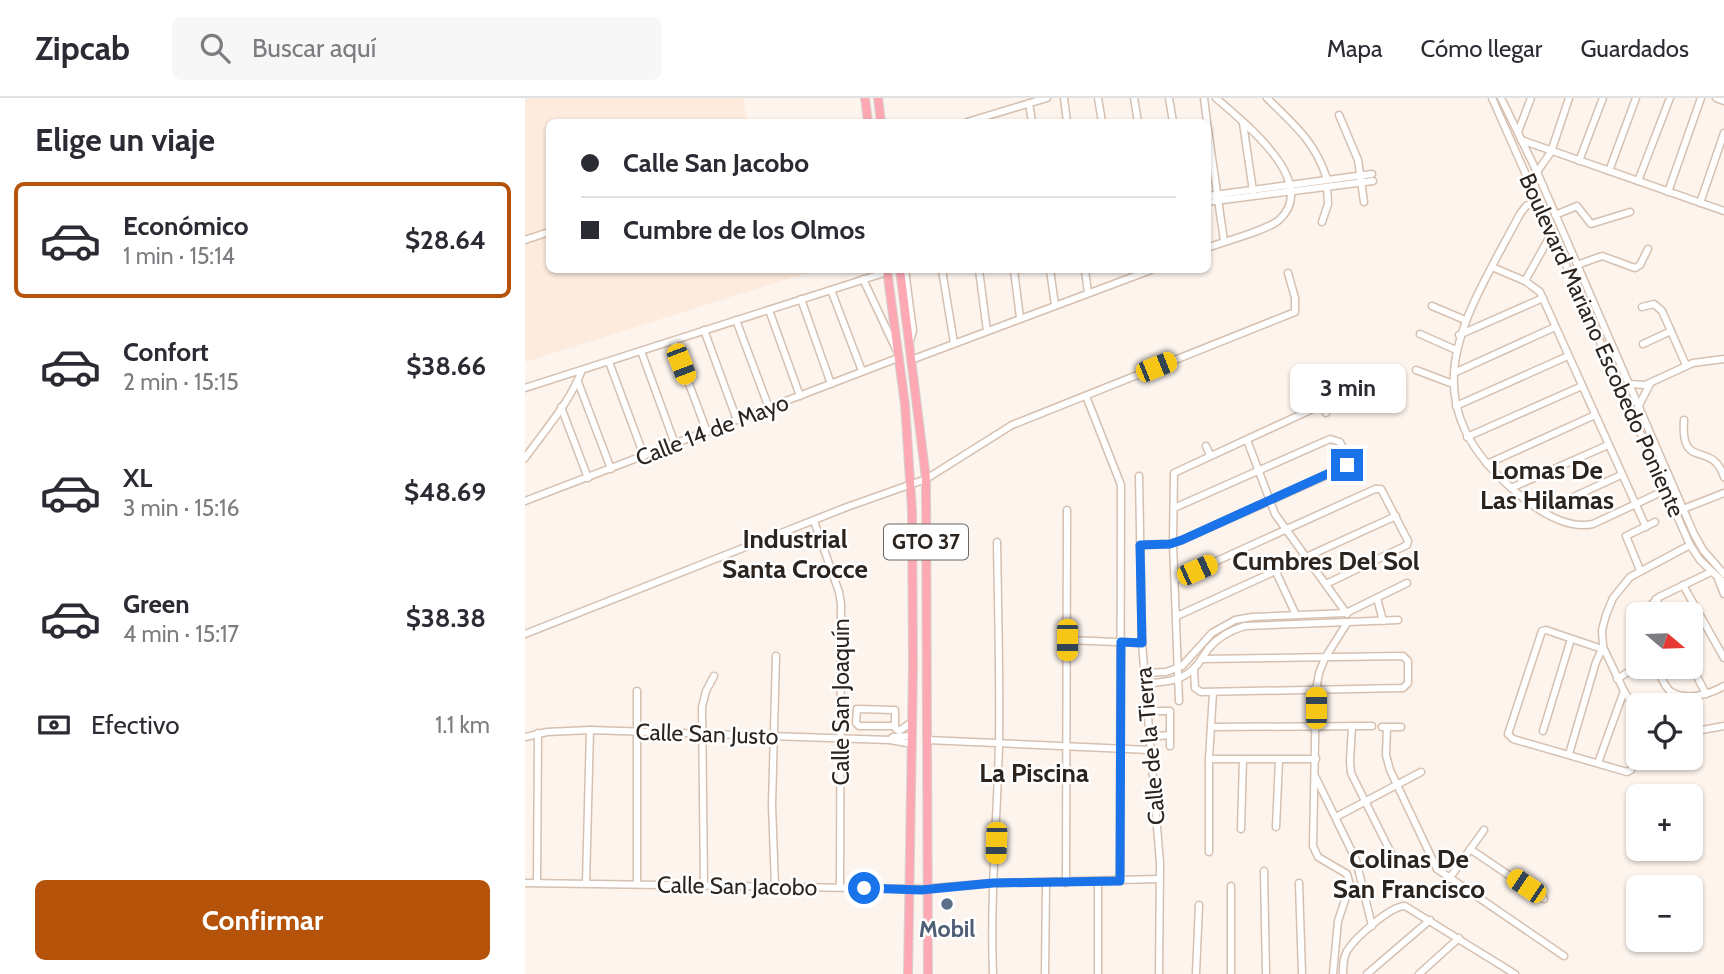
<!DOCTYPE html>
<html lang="es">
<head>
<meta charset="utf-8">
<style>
  body { margin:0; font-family:Cabin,sans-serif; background:#f7f7f7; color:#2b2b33; height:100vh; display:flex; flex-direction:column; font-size:26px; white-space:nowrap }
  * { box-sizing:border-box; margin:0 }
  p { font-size:23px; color:#7c7c81 }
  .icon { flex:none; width:38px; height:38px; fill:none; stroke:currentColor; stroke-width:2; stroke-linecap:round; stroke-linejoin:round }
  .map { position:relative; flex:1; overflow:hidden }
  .sheet { display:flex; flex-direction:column; background:#fff; width:525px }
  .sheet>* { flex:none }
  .banner { position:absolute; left:21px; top:21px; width:665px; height:154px; border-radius:10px; box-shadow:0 2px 5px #0004; display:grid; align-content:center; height:154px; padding:0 35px; background:#fff }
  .needle { width:46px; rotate:109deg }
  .fabs { position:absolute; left:1101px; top:504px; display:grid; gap:14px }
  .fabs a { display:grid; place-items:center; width:77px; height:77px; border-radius:10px; background:#fff; box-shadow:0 2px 5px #0004; font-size:35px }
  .end { position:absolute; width:32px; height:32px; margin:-16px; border:9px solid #1a73e8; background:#fff; box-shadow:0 0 0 4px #fff }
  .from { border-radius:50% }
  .bubble { position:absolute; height:49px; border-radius:10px; background:#fff; box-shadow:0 2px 5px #0004; font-size:23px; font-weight:700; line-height:49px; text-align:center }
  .car { position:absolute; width:21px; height:42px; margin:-21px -10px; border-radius:9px; box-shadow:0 0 5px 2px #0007; background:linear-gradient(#f5c518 24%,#345 0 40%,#f5c518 0 76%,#345 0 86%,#f5c518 0) }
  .banner b { display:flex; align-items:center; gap:24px; height:66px; font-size:26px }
  .banner b+b { border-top:2px solid #e1e1e2 }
  .banner i { width:18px; height:18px; background:#2b2b33 }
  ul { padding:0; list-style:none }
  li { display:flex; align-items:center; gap:21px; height:116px; margin:0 14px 10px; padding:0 21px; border:4px solid transparent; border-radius:10px }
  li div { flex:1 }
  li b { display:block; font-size:26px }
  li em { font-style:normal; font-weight:700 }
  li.current { border-color:#b45309 }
  li>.icon { width:63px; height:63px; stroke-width:1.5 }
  h2 { padding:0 35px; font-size:32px; line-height:84px }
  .pay { display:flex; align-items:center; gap:18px; height:77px; padding:0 35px; font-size:26px }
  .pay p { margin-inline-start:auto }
  .primary-button { display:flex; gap:14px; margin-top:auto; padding:14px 35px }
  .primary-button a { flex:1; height:80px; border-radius:10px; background:#b45309; color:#fff; font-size:28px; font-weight:700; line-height:80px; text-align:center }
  header { display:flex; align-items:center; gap:42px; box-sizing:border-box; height:98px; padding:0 35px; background:#fff; border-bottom:2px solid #e1e1e2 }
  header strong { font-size:33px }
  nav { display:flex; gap:38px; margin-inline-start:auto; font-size:24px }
  .search { width:490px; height:63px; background:#f7f7f7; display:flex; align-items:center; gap:18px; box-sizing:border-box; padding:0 24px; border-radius:10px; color:#7c7c81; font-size:26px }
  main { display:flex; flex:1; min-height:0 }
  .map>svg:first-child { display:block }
</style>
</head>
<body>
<header>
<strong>Zipcab</strong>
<div class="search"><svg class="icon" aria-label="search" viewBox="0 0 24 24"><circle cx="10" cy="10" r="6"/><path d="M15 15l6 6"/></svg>Buscar aquí</div>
<nav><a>Mapa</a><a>Cómo llegar</a><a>Guardados</a></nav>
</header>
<main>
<section class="sheet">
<h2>Elige un viaje</h2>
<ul>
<li class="current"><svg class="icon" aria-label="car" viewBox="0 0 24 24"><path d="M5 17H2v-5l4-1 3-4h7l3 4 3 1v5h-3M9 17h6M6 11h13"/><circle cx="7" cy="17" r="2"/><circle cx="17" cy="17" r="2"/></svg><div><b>Económico</b><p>1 min · 15:14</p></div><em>$28.64</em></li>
<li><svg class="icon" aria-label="car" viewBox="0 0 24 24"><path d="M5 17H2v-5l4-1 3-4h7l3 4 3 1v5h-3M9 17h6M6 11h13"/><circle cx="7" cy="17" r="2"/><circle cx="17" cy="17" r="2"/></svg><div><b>Confort</b><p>2 min · 15:15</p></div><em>$38.66</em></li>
<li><svg class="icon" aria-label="car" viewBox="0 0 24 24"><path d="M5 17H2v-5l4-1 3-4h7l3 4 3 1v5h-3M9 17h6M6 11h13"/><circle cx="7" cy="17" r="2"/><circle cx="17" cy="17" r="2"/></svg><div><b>XL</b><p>3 min · 15:16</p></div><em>$48.69</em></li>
<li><svg class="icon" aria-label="car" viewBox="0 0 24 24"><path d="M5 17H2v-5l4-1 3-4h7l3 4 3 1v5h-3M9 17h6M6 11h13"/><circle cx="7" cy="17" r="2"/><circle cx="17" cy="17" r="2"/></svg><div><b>Green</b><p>4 min · 15:17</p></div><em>$38.38</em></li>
</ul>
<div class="pay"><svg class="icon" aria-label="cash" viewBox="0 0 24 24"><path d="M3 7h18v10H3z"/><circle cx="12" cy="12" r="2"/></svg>Efectivo<p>1.1 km</p></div>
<div class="primary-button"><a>Confirmar</a></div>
</section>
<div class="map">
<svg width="1199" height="876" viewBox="0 0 1199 876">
  <rect width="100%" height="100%" fill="#fdf4ed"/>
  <polygon fill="#fdebde" points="0,0 218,0 222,24 24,24 24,172 291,172 0,264"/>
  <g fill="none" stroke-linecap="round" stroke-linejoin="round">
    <g stroke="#d6c0b0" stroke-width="9">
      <g id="minor">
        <polyline points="539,0 542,24"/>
        <polyline points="573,0 577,24"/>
        <polyline points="609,0 613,24"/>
        <polyline points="644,0 648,24"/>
        <polyline points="679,0 682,24"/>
        <path d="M742,0C769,27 790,43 802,81"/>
        <polyline points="967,0 1165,447 1175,462 1199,485"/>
        <polyline points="976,0 1012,74 1169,436 1178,452 1199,476"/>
        <polyline points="1191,0 1199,3"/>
        <polyline points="504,5 507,24"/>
        <polyline points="814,17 833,62 839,104"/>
        <polyline points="442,24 522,0"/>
        <polyline points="682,25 699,143"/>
        <polyline points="718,25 728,93"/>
        <polyline points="993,34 1006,0"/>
        <polyline points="996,42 1199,113"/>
        <polyline points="1054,63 1078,0"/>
        <polyline points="1084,73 1111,0"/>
        <polyline points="1012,74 1026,54 1044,0"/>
        <polyline points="1113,83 1145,0"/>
        <polyline points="1143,94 1176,0"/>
        <polyline points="682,98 847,76"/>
        <path d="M1013,102L1001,108L995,116C940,220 880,301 992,395C1012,412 1041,432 1068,426L1145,390"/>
        <polyline points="682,104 848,83"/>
        <polyline points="1175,105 1199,35"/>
        <polyline points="1030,117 1052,108 1066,126 1105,114"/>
        <polyline points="797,124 803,106 802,89"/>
        <polyline points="0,142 24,134"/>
        <path d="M682,150C700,143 741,133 754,122C796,84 717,23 691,0"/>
        <polyline points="1052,167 1077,158 1110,170 1115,167 1123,151"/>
        <polyline points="967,169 1000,183 1015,194 1121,429"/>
        <polyline points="380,172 388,233 385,243"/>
        <polyline points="417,172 429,245"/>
        <polyline points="454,172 462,233"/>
        <polyline points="489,172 495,220"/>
        <polyline points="525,172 530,207"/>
        <polyline points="560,172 563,195"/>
        <polyline points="338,181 371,251"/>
        <polyline points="1000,183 1024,140 1029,136"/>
        <polyline points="306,192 337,273"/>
        <polyline points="276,201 306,286"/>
        <polyline points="907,208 940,222"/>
        <polyline points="1117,209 1129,206 1137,213 1161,267"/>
        <polyline points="244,212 275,298"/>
        <polyline points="211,222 244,310"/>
        <polyline points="179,232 212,322"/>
        <polyline points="895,236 931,252"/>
        <polyline points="934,237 1018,200"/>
        <polyline points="148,243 182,334"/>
        <polyline points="1118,246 1146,233"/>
        <polyline points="116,253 150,346"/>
        <polyline points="386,262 626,172"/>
        <polyline points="84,264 119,358"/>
        <polyline points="891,272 928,286"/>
        <polyline points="929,275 1030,229"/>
        <polyline points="53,284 86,371"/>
        <polyline points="1103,286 1120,287 1168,265 1199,261"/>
        <polyline points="0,290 362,174"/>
        <polyline points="561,298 596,387 595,783"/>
        <polyline points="931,308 1043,258"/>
        <polyline points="36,309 63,380"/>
        <polyline points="1113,309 1125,286"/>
        <path d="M1159,322C1155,374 1187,341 1199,379"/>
        <polyline points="942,339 1057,288"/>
        <polyline points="722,342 750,416 822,516"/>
        <polyline points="681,348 685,357"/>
        <path d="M0,360C20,332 45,304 57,272"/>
        <polyline points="962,366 1070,317"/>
        <polyline points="614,378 617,545 635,765 634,876"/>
        <polyline points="986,390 1083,347"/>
        <polyline points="0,403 373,260"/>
        <polyline points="1158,411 1199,395"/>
        <polyline points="1018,413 1096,377"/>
        <polyline points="289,423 314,494 316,506 315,789"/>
        <polyline points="615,447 645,446 657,442 818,370 823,362 815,344 805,341 649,410"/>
        <polyline points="1115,472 1101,438 1130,424"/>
        <polyline points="751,474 771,517"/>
        <polyline points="1193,481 1199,496"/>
        <polyline points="650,482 850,391 856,391 883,443 882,447 801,486"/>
        <polyline points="1158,487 1199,560"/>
        <polyline points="852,500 858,523"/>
        <polyline points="1131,501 1139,516"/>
        <polyline points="1117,516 1134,499 1186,474"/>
        <polyline points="652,518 871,418"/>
        <polyline points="1113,523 1113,534"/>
        <polyline points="0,536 322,409 401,381 487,327 770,214 770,200 763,175"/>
        <polyline points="542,542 617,545"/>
        <polyline points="1077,551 1021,532 1017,533 983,636 988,641 1102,674 1106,672 1113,651"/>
        <polyline points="1166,567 1181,596"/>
        <path d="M1131,569C1135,576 1139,588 1145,593C1160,604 1185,596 1199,588"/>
        <polyline points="669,571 670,590 676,594 878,590 883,585 883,563 878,558 677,561"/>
        <polyline points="618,575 641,574 657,568 687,535 710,522 727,519 821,515 882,485"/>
        <polyline points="1092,581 1113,568"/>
        <path d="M620,586C634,584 650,584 662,576C672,570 677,560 683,551C693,539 706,532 720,528L873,522"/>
        <polyline points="654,603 648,445 649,375 792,309 799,310 801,315"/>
        <polyline points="622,613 645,613 645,648"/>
        <polyline points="1113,614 1099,593 1078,549 1077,532 1081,517 1088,500 1105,479 1165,447"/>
        <polyline points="370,628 370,612 332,611 331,625 334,628 370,628 371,631 374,633 387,624"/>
        <polyline points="827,628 825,663 826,675 867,757"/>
        <polyline points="686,629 847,628"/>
        <polyline points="857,629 876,629"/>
        <polyline points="862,629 861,657 865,672 912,771 1039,858"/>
        <polyline points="1018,633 1046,541"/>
        <polyline points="1166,634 1199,628"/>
        <polyline points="0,639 22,634 65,632 365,642 387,646"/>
        <polyline points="624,639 645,637"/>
        <polyline points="365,642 368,639 387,638"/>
        <polyline points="402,642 625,652"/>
        <polyline points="1044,656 1071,564 1078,549"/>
        <polyline points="684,661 791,661"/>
        <polyline points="1073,665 1099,593"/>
        <polyline points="791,680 831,762 847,828"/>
        <polyline points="811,719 896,674"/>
        <polyline points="751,729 754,662"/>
        <polyline points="716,731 718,661"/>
        <polyline points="945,751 1019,801"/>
        <polyline points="684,754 684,661 688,594"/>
        <polyline points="739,773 741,876"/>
        <polyline points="924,781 959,732"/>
        <polyline points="0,785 396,791 468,785 634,781"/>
        <polyline points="12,785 13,635"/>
        <polyline points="61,785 65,632"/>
        <polyline points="541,785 542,412"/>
        <polyline points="774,785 777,876"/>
        <polyline points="112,786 112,593"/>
        <polyline points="179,788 177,609 181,593 189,578"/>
        <polyline points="250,788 247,707 251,558"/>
        <polyline points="706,788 706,876"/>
        <path d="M468,876C465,800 472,723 474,647C475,579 473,511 472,444"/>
        <polyline points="520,876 521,785"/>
        <polyline points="573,876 573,783"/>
        <polyline points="671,876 674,807"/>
        <polyline points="808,876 813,823 825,787 822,776 793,759 788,748 791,592 794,575 800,560 822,525"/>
        <path d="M818,876C818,868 818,860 822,853C830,840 865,808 880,808L990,876"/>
        <polyline points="842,876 905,822"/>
        <polyline points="894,876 934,840"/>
      </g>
    </g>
    <g stroke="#d5d3d2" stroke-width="10">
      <g id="major">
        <polyline points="340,0 343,24"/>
        <polyline points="353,0 356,24"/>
        <polyline points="362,172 380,307 387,412 388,569 383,876"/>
        <polyline points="375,172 401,381 403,876"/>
      </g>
    </g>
    <use href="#minor" stroke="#fff" stroke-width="6"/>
    <use href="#major" stroke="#fda8b2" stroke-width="8"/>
  </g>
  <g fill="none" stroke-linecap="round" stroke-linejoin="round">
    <polyline stroke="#1a73e8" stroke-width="9" points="339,790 396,792 468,785 595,783 596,544 617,545 615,447 645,446 657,442 822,367"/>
  </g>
  <circle fill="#5c6f8a" stroke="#fff" stroke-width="2.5" cx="422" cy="806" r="7"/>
  <g text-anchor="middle" stroke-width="5" stroke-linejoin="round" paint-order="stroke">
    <rect fill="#fff" stroke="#6b6662" stroke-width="2" x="359" y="426.5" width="84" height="35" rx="5"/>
    <g font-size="21" font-weight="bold" fill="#2c241e">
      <text x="401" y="451">GTO 37</text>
    </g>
    <g font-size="23" fill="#2c241e" stroke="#fff">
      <text transform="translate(1077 247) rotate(66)" y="8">Boulevard Mariano Escobedo Poniente</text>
      <text transform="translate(187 332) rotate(-21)" y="8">Calle 14 de Mayo</text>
      <text transform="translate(316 604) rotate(-90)" y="8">Calle San Joaquín</text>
      <text transform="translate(182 636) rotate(2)" y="8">Calle San Justo</text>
      <text transform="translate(625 648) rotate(-95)" y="8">Calle de la Tierra</text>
      <text transform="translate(212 788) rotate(1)" y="8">Calle San Jacobo</text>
    </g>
    <g font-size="23" font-weight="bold" fill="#4e5e75" stroke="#fff">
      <text x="422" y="839">Mobil</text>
    </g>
    <g font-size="26" font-weight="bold" fill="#2c241e" stroke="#fff">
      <text x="1022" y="381">Lomas De<tspan x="1022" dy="30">Las Hilamas</tspan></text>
      <text x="270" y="450">Industrial<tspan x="270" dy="30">Santa Crocce</tspan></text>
      <text x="801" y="472">Cumbres Del Sol</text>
      <text x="509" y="684">La Piscina</text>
      <text x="884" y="770">Colinas De<tspan x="884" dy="30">San Francisco</tspan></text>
    </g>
  </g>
</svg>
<div class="fabs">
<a><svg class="needle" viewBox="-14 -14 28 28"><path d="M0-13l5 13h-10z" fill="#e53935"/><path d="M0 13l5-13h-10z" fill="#7c7c81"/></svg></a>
<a><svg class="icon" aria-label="locate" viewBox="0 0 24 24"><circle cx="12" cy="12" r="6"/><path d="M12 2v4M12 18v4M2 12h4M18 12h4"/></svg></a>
<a>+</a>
<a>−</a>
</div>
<i class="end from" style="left:339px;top:790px"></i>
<i class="end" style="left:822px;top:367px"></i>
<div class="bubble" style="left:765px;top:266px;width:116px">3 min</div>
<i class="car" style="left:156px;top:266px;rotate:159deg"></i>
<i class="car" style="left:631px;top:269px;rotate:68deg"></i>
<i class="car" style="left:672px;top:472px;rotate:66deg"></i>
<i class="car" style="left:542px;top:542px;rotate:180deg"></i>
<i class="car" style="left:791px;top:610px;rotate:0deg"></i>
<i class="car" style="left:471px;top:745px;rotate:182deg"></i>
<i class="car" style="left:1001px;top:788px;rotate:304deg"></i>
<div class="banner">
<b><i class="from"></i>Calle San Jacobo</b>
<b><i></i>Cumbre de los Olmos</b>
</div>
</div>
</main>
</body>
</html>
